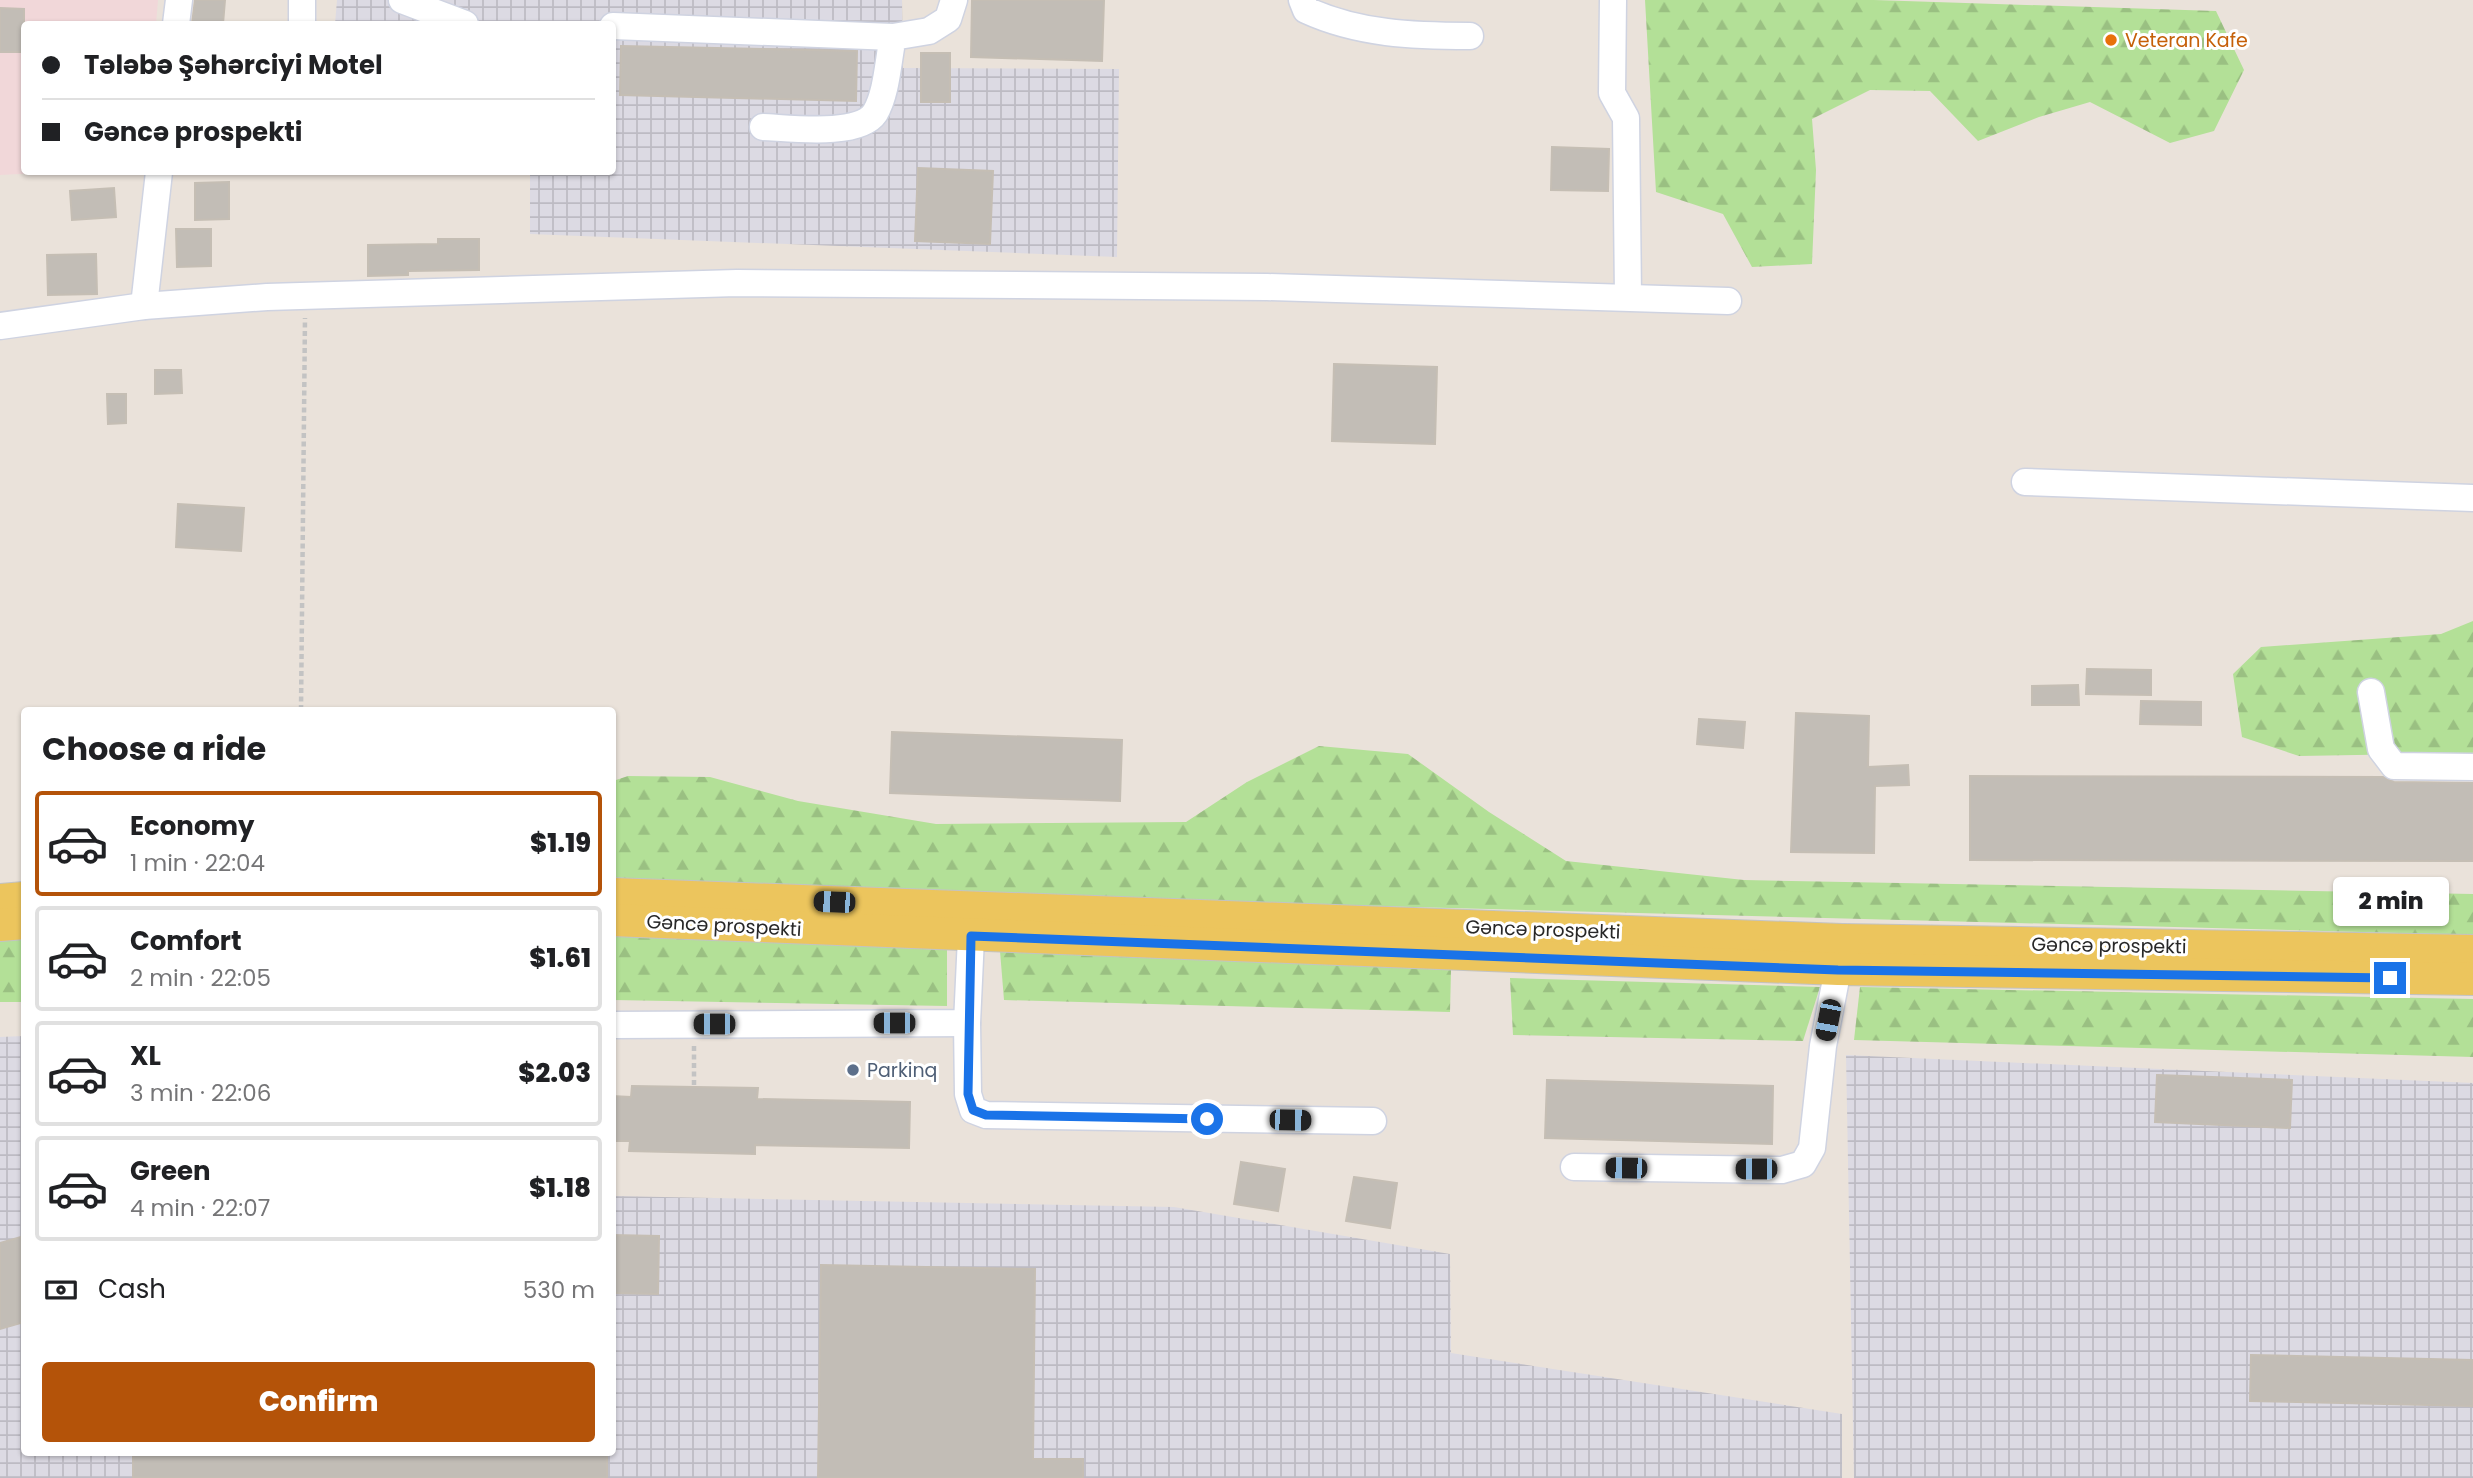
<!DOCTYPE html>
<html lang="en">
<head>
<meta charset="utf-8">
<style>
  body { margin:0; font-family:Poppins,sans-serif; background:#f2f2f2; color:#202124; height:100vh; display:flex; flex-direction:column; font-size:26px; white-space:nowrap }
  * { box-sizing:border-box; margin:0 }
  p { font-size:23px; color:#757577 }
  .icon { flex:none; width:38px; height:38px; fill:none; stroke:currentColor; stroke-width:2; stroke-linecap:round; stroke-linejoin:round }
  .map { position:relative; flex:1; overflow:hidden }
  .drawer { position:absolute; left:21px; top:707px; width:595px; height:749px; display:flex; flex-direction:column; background:#fff; border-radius:7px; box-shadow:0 2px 5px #0004 }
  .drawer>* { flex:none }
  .guide { position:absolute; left:21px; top:21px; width:595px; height:154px; border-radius:7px; box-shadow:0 2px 5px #0004; display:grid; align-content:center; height:154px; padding:0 21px; background:#fff }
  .end { position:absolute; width:32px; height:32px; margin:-16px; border:9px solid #1a73e8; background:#fff; box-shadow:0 0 0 4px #fff }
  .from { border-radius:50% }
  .bubble { position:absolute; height:49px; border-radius:7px; background:#fff; box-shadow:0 2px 5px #0004; font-size:23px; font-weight:800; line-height:49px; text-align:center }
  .car { position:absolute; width:21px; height:42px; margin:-21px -10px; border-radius:9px; box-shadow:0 0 5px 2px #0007; background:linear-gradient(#222 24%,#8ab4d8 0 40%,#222 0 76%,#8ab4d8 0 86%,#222 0) }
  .guide b { display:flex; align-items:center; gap:24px; height:66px; font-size:26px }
  .guide b+b { border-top:2px solid #e0e0e0 }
  .guide i { width:18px; height:18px; background:#202124 }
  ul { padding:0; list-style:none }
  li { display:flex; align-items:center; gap:21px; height:105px; margin:0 14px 10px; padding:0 7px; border:4px solid #e0e0e0; border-radius:7px }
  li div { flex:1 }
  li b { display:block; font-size:26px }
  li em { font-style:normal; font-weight:800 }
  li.active { border-color:#b45309 }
  li>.icon { width:63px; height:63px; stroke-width:1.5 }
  h2 { padding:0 21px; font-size:32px; line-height:84px }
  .pay { display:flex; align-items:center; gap:18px; height:77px; padding:0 21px; font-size:26px }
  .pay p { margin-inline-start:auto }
  .cta { display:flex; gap:14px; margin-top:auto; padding:14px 21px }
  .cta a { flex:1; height:80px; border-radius:7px; background:#b45309; color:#fff; font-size:28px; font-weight:800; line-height:80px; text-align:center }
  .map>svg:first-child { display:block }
</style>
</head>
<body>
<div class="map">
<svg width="2473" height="1478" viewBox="0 0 2473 1478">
  <defs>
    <pattern id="industrial-grid" width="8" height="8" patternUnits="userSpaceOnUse" patternTransform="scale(1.75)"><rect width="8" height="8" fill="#dcdae3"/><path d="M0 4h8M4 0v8" fill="none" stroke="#bdbbc3"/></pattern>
    <pattern id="forest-firs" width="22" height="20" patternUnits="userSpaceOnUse" patternTransform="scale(1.75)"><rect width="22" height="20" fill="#b3e097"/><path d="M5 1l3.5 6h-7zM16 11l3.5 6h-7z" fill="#9ac082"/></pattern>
  </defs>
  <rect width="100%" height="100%" fill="#eae2da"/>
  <g fill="url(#industrial-grid)">
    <polygon points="337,0 902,0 903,68 1119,69 1117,257 530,234 530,172 612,172 612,24 335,24"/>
    <polygon points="24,1036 24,1452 612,1452 613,1196 1174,1207 1450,1254 1451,1353 1842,1414 1842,1478 0,1478 0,1037"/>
    <polygon points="1846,1055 2473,1083 2473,1478 1854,1478"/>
  </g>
  <polygon fill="#f1d7d9" points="0,0 158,0 156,24 24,24 24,172 58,172 0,175"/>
  <g fill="url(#forest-firs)">
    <polygon points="1645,0 1874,0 2216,11 2244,70 2214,131 2170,143 2090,102 2039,117 1978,141 1930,91 1870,90 1812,119 1816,170 1812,264 1752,267 1723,214 1656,192"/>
    <polygon points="2473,621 2473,753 2299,756 2242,737 2233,674 2261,647 2441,634"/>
    <polygon points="1319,746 1408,754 1489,812 1566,861 1744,880 2473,894 2473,935 1224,902 613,878 613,781 628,776 710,777 798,801 936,824 1186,822 1247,782"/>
    <polygon points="613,935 947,950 947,1006 613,1000"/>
    <polygon points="24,939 24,1002 0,1002 0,940"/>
    <polygon points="1000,951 1451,970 1450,1012 1004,1000"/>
    <polygon points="1510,978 1820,987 1803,1041 1513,1035"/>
    <polygon points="1860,987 2473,999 2473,1057 1854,1040"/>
  </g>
  <g fill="#c2bdb6" stroke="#c5beb4" stroke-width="2">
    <polygon points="195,0 225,0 223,24 192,24"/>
    <polygon points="972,0 1104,0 1102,61 971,57"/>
    <polygon points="0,8 24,9 24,52 0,52"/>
    <polygon points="621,46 857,51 856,101 620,95"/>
    <rect x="921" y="53" width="29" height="49"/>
    <polygon points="1552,147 1609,149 1608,191 1551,190"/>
    <polygon points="918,168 993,171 990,244 915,241"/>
    <polygon points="229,182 229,219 195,220 195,183"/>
    <polygon points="114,188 116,217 72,220 70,191"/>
    <polygon points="176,229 211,229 211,266 177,267"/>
    <polygon points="438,239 479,239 479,270 408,271 408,275 368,276 368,245 438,244"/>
    <polygon points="96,254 97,294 48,295 47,255"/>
    <polygon points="1334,364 1437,367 1435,444 1332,441"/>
    <polygon points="155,370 181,370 182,393 155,394"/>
    <polygon points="107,394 126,394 126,423 108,424"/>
    <polygon points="178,504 244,508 241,551 176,547"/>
    <polygon points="2087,669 2151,670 2151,695 2086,694"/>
    <polygon points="2078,685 2079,705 2032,705 2032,686"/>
    <polygon points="2141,701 2201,702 2201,725 2140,724"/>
    <polygon points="1796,713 1869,716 1868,767 1908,765 1909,785 1875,786 1874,853 1791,852"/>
    <polygon points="1699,719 1745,722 1743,748 1697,744"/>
    <polygon points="892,732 1122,740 1120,801 890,793"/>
    <polygon points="1970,776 2383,777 2394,782 2473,783 2473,861 1970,860"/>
    <polygon points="2157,1075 2292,1080 2290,1128 2155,1122"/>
    <polygon points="1547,1080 1773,1086 1772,1144 1545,1138"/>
    <polygon points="632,1086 758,1088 757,1099 910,1102 909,1148 755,1145 755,1154 629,1151 630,1141 612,1141 612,1096 631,1097"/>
    <polygon points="1241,1162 1285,1169 1278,1211 1234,1204"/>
    <polygon points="1354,1177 1397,1183 1390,1228 1346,1221"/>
    <polygon points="612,1235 659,1236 658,1294 612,1293"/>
    <polygon points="24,1236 24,1322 0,1329 0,1243"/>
    <polygon points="821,1265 1035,1269 1033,1459 1083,1459 1083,1478 818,1478"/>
    <polygon points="2251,1355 2473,1360 2473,1406 2250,1401"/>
    <rect x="133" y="1452" width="474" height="26"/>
  </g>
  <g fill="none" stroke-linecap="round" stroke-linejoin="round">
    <g stroke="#cfd3e1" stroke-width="29">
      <g id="minor">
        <polyline points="402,0 465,24"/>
        <path d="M1302,0L1306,10C1358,34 1414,36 1470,36"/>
        <polyline points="1613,0 1612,93 1626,118 1628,297"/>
        <polyline points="176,24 179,0"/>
        <polyline points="302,24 302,0"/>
        <polyline points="613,26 893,37"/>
        <path d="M763,127C790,128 859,137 875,113C887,93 888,60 893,37L929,31L948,19L954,0"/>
        <polyline points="144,306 159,172"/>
        <polyline points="0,326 144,306 267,297 737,283 1267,287 1728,301"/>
        <polyline points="2025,482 2473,498"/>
        <polyline points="2371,692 2381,749 2394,766 2473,767"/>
        <polyline points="967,1023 968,1094 973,1110 986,1115 1373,1121"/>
        <polyline points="612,1025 967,1023 972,916"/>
        <polyline points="1574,1167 1782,1170 1803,1164 1812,1148 1823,1046 1838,969"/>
      </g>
    </g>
    <g stroke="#c3c3c3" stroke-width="34">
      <g id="major">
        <polyline points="612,894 1842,940 2473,951"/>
        <polyline points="0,900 24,898"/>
        <polyline points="612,920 1838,969 2473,979"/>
        <polyline points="0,925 24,923"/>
      </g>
    </g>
    <g stroke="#c3c3c3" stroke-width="4.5" stroke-dasharray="5 3.5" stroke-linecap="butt">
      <polyline points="301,710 305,318"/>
      <polyline points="694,1046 694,1087"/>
    </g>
    <use href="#minor" stroke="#fff" stroke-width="26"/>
    <use href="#major" stroke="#ecc55d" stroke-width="32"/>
  </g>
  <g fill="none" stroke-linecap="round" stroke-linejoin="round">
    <polyline stroke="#1a73e8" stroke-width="9" points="1207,1119 986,1115 973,1110 968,1094 971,936 1838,970 2390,978"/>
  </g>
  <circle fill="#e8710a" stroke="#fff" stroke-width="2.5" cx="2111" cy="40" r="7"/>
  <circle fill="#5c6f8a" stroke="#fff" stroke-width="2.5" cx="853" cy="1070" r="7"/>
  <g text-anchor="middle" stroke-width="6" stroke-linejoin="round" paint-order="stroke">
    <g font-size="19" fill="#c56008" stroke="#fff" text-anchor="start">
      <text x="2125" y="47">Veteran Kafe</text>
    </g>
    <g font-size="19" fill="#282828" stroke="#fff">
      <text transform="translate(724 925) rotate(3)" y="7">Gəncə prospekti</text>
      <text transform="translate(1543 929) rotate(2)" y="7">Gəncə prospekti</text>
      <text transform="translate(2109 945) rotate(1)" y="7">Gəncə prospekti</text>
    </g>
    <g font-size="19" fill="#4e5e75" stroke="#fff" text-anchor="start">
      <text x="867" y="1077">Parkinq</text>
    </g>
  </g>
</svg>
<i class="end from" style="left:1207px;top:1119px"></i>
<i class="end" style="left:2390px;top:978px"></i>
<div class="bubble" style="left:2333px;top:877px;width:116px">2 min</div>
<i class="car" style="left:834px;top:902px;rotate:272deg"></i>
<i class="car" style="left:1828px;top:1020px;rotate:191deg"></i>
<i class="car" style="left:894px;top:1023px;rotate:270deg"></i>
<i class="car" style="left:714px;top:1024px;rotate:270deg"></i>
<i class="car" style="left:1290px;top:1120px;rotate:91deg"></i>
<i class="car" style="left:1626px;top:1168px;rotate:271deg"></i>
<i class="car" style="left:1756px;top:1169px;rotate:270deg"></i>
<div class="guide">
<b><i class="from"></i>Tələbə Şəhərciyi Motel</b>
<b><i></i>Gəncə prospekti</b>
</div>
<section class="drawer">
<h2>Choose a ride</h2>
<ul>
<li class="active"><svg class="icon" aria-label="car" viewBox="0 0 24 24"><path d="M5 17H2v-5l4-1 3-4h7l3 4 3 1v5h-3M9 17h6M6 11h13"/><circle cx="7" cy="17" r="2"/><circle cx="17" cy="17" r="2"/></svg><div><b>Economy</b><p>1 min · 22:04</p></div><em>$1.19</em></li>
<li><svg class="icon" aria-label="car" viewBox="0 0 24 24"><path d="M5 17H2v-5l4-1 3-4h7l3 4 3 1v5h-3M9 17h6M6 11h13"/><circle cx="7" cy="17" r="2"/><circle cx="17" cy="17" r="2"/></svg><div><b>Comfort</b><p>2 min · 22:05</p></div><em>$1.61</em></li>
<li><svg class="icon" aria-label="car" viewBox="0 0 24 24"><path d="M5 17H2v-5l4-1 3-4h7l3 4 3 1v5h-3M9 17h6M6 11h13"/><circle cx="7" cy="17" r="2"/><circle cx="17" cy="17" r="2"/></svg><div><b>XL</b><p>3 min · 22:06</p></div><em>$2.03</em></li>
<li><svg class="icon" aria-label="car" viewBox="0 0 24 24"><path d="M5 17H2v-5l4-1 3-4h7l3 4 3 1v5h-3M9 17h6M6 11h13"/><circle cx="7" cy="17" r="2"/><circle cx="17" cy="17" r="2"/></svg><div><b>Green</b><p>4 min · 22:07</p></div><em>$1.18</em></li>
</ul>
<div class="pay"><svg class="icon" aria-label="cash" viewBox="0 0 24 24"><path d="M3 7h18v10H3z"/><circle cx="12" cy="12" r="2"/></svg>Cash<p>530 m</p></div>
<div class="cta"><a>Confirm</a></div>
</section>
</div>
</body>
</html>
